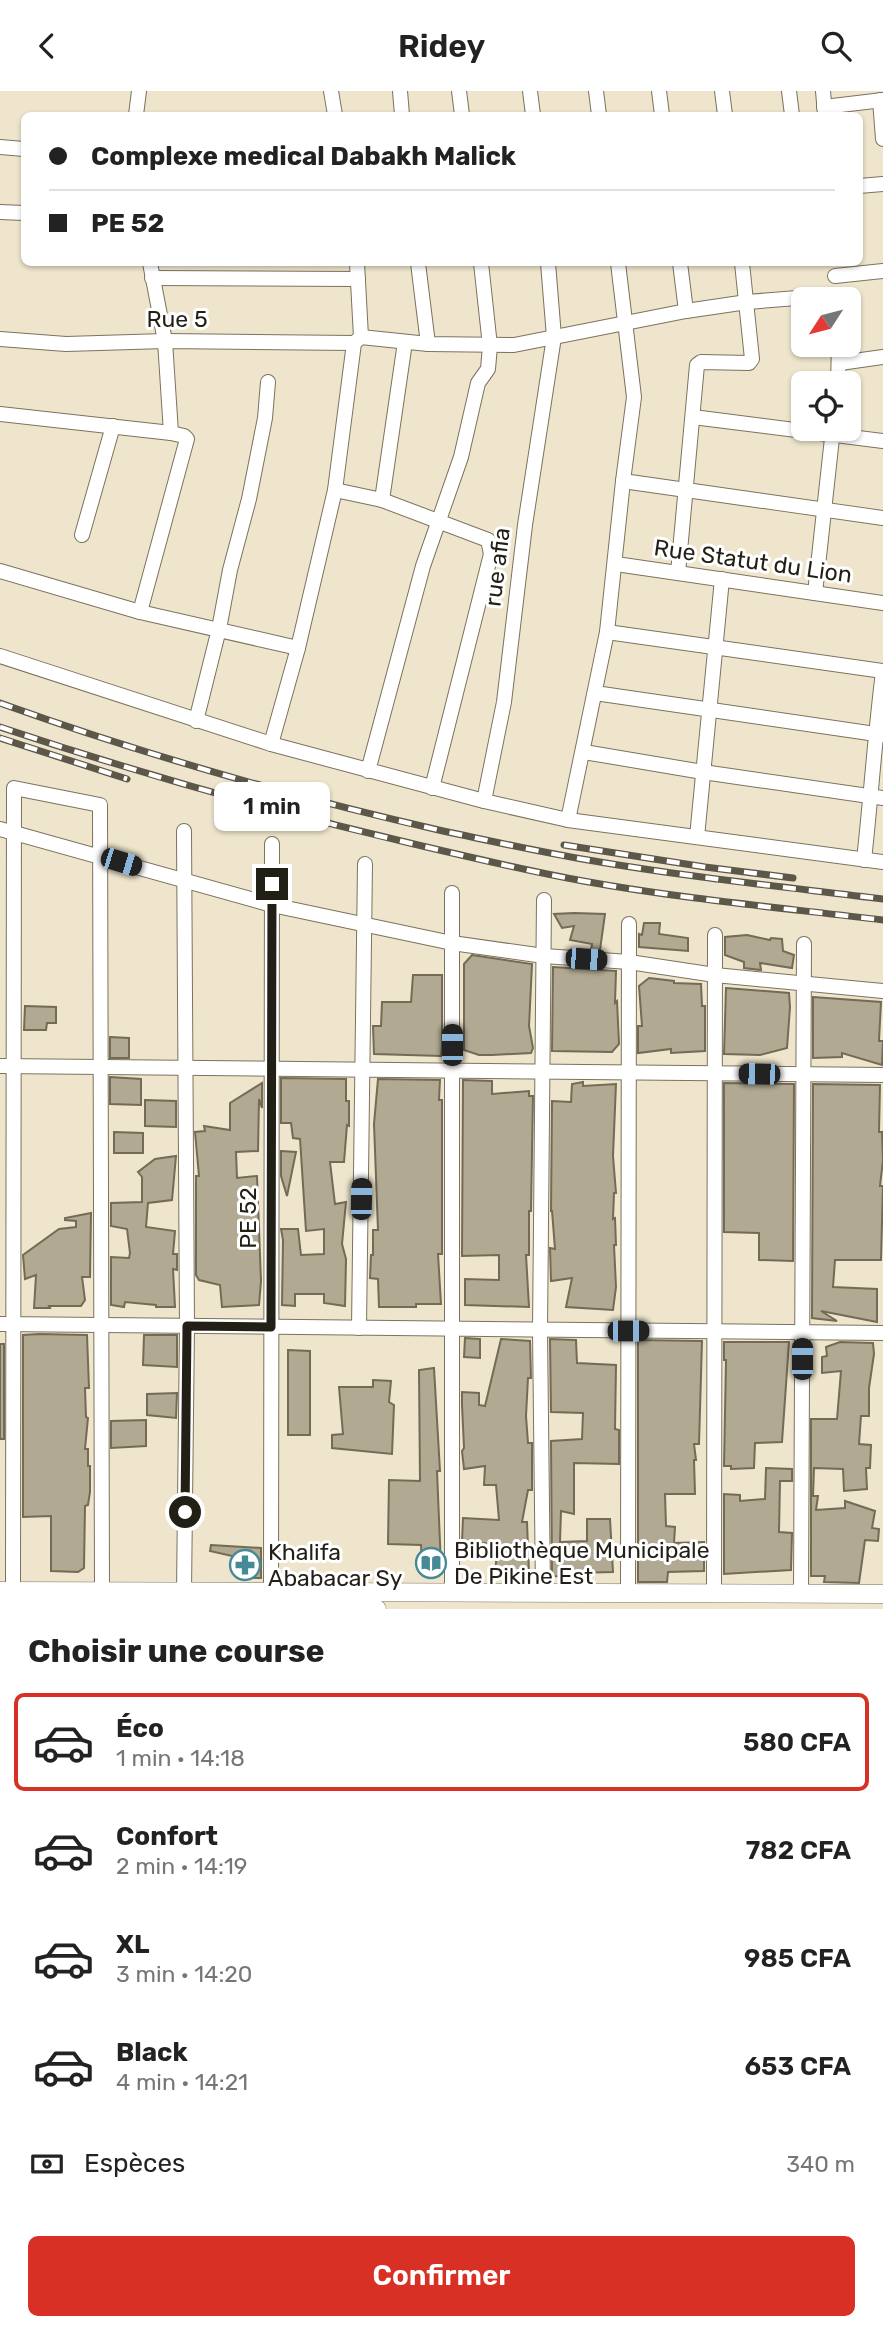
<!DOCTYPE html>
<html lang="fr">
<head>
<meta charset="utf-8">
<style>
  body { margin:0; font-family:Rubik,sans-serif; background:#f2f2f2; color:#222; height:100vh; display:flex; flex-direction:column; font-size:26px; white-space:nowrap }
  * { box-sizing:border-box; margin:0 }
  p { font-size:23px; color:#767676 }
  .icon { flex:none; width:38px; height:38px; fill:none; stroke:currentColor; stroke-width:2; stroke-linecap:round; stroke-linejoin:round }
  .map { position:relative; height:1518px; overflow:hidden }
  .sheet { display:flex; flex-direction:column; background:#fff; flex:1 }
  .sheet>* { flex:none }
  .top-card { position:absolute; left:21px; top:21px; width:842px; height:154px; border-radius:10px; box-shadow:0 2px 5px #0004; display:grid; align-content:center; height:154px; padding:0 28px; background:#fff }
  .needle { width:46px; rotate:234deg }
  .buttons { position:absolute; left:791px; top:196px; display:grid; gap:14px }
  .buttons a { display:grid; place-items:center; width:70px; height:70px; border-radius:10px; background:#fff; box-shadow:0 2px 5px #0004; font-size:35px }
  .end { position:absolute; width:32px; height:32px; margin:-16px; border:9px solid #221f16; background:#fff; box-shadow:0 0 0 4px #fff }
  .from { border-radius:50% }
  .bubble { position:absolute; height:49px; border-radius:10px; background:#fff; box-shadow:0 2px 5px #0004; font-size:23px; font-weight:600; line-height:49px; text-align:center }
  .car { position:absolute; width:21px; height:42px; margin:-21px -10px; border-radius:9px; box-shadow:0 0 5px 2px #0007; background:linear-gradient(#222 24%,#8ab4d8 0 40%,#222 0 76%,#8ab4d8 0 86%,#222 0) }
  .top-card b { display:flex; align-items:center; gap:24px; height:66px; font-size:26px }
  .top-card b+b { border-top:2px solid #e0e0e0 }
  .top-card i { width:18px; height:18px; background:#222 }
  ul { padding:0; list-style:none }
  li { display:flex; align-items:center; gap:21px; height:98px; margin:0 14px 10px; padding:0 14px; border:4px solid transparent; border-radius:10px }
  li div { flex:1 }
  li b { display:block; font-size:26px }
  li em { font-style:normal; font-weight:600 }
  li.selected { border-color:#d93025 }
  li>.icon { width:63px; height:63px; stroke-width:1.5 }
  h2 { padding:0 28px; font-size:32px; line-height:84px }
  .pay { display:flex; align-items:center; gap:18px; height:77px; padding:0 28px; font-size:26px }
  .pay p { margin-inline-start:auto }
  .cta { display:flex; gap:14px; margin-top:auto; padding:14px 28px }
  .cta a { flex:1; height:80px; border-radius:10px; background:#d93025; color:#fff; font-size:28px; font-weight:600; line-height:80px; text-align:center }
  header { display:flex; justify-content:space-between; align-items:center; height:91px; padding:0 28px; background:#fff; font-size:32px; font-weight:600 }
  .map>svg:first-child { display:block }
</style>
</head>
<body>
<header><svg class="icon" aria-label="back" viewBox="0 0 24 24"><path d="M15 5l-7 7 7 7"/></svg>Ridey<svg class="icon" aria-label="search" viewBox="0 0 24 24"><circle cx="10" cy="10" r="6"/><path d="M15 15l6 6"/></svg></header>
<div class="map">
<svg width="883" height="1518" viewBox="0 0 883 1518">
  <rect width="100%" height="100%" fill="#eee5cc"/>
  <g fill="#b1a992" stroke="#736b55" stroke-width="2">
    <polygon points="574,822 605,823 600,859 591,859 592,853 570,849 574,835 562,837 554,823"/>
    <polygon points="644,832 660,832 659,843 688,847 688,860 639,856 639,843 642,844"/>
    <polygon points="747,844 770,849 771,847 782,848 783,860 794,864 792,877 760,872 761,879 744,877 744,871 725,864 725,846"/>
    <polygon points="472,864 532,873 529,935 533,957 531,962 492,964 479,964 464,959 464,873"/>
    <polygon points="553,876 616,880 615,912 617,910 619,953 612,961 552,960"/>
    <polygon points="413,884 442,884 442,955 441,965 374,963 373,935 381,935 382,911 411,911"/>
    <polygon points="649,887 674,890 674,892 701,893 702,915 705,915 705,960 671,962 671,958 638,962 638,935 642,935 639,895"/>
    <polygon points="726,897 789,902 790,916 787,957 760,964 724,963"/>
    <polygon points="813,906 881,911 879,950 883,950 882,974 842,962 842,966 813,967"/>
    <polygon points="25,915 56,916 56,932 47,932 46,939 24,939"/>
    <polygon points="110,946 129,947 129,967 110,967"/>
    <polygon points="110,986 141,988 141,1014 110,1013"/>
    <polygon points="281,987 346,988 346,1010 349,1010 349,1035 347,1034 344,1071 330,1071 335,1113 346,1111 342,1153 346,1168 345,1215 324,1212 324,1203 295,1203 295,1215 282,1214 283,1149 281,1138 298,1138 301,1164 324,1163 324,1138 306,1140 300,1048 293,1047 291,1032 281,1032"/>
    <polygon points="378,988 440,989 439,1009 442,1009 442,1163 438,1163 441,1213 416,1213 416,1216 379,1216 378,1188 370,1187 371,1164 373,1164 373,1139 378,1139 374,1033"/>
    <polygon points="463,989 492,990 492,1003 529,1000 529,1005 533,1005 531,1120 529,1120 529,1164 526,1164 529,1216 465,1214 465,1188 499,1189 499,1164 462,1165"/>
    <polygon points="583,991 583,995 616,993 613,1065 616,1102 614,1102 613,1128 615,1127 616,1154 614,1154 616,1196 613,1219 566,1216 572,1187 551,1190 550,1157 555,1158 552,1120 551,1120 552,1010 571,1011 572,993"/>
    <polygon points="262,992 262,1017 259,1008 258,1060 236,1061 237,1087 257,1085 261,1190 259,1214 222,1216 220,1194 199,1189 196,1184 196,1085 199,1085 195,1041 205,1040 204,1035 230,1039 230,1012"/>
    <polygon points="724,992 794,993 793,1170 759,1169 759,1142 724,1141"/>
    <polygon points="813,993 880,994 879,1041 882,1041 883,1069 880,1095 883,1095 881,1169 835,1169 833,1196 877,1198 877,1231 821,1220 837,1230 812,1227"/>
    <polygon points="145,1009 176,1010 176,1036 145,1035"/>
    <polygon points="114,1041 143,1042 143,1062 114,1062"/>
    <polygon points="281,1060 296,1061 287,1105 281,1085"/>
    <polygon points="176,1065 172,1109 148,1112 146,1136 175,1140 173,1163 177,1163 177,1179 173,1178 175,1216 156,1216 156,1214 125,1211 124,1216 111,1214 111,1166 129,1167 130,1162 127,1138 111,1135 111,1112 142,1111 142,1086 138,1081 155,1068"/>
    <polygon points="91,1122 90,1186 82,1186 85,1209 81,1215 49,1215 50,1217 34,1217 36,1184 25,1188 23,1164 59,1138 76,1136 76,1130 65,1129 65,1127"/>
    <polygon points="39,1243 87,1244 89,1297 85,1297 86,1326 88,1327 85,1358 88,1358 88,1375 90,1375 90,1401 88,1414 85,1415 84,1477 78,1481 51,1480 51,1425 23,1426 23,1244"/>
    <polygon points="144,1244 177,1244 177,1276 143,1274"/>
    <polygon points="465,1247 480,1248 480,1267 464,1266"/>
    <polygon points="501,1248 530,1250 531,1287 528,1287 526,1325 528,1352 532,1352 532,1399 528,1399 522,1431 527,1431 529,1482 495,1481 498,1453 462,1451 463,1427 499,1429 496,1394 484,1394 485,1375 464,1378 462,1360 464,1357 462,1314 462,1301 479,1302 479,1314 485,1315"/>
    <polygon points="550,1248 576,1249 577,1272 616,1274 615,1338 619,1339 619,1373 574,1372 574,1423 561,1420 560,1451 587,1450 587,1428 610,1428 613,1481 574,1482 574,1486 552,1485 551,1350 582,1348 583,1322 551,1321"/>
    <polygon points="638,1249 702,1250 699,1353 694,1353 696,1369 694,1369 695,1403 665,1403 666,1435 675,1436 674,1452 704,1451 704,1480 668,1481 667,1491 638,1491"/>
    <polygon points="724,1251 789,1251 782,1351 755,1352 754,1377 731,1378 731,1375 724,1375 726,1269 724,1269"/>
    <polygon points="840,1251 873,1252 874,1263 869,1297 869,1325 861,1325 859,1353 871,1354 870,1377 866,1377 867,1398 844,1400 843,1378 814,1377 813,1405 818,1405 816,1419 845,1417 845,1410 875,1420 872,1437 879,1438 878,1450 865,1449 859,1492 824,1491 825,1485 811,1485 811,1328 837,1328 841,1280 822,1282 822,1266 827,1265 826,1256"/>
    <rect x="0" y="1253" width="4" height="95"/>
    <polygon points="288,1259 310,1260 310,1344 288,1344"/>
    <polygon points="434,1277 440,1380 437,1380 441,1476 422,1476 421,1454 388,1453 389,1389 420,1390 419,1279"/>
    <polygon points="373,1289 391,1290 389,1311 394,1314 392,1363 332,1357 332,1344 343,1343 339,1296 373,1296"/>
    <polygon points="177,1302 176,1327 147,1324 147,1303"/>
    <polygon points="146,1329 146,1355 111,1357 111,1330"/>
    <polygon points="766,1377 792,1378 792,1390 780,1390 779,1441 792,1442 791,1479 724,1483 724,1403 740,1404 740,1410 765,1408"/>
    <polygon points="211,1454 261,1457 261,1487 240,1487 241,1467 210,1460"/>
  </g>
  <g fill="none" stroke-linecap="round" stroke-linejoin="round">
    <g stroke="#7a735d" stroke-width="16">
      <g id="minor">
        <polyline points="331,0 335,24"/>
        <polyline points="400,0 402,24"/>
        <polyline points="459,0 462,24"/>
        <polyline points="530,0 533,24"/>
        <polyline points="596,0 599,24"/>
        <polyline points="659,0 662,24"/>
        <polyline points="722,0 725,24"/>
        <polyline points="789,0 792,24"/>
        <polyline points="823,0 825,23"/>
        <polyline points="880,9 883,48"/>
        <polyline points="824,16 883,9"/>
        <polyline points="136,24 139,0"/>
        <polyline points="0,56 24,58"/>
        <polyline points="859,95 883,93"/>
        <polyline points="0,121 24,122"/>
        <polyline points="150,172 165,250 171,342"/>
        <polyline points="418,172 428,253"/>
        <polyline points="680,172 686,220"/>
        <polyline points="835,185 883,180"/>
        <polyline points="152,187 358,188"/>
        <polyline points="361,246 428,253 514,254 686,220 747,211 835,204"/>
        <polyline points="0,248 66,253 165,250 354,252"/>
        <polyline points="840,272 883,266"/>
        <polyline points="838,292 839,254"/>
        <polyline points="0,323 171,342 184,345 187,348 140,521"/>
        <polyline points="693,326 883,350"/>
        <polyline points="623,390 883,427"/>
        <polyline points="335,399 382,409 488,449 491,463 432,697"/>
        <polyline points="382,409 405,251"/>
        <polyline points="82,444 113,335"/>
        <polyline points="616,473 883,512"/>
        <polyline points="0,480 140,521 298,557"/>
        <polyline points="678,482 697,274 701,271 749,272 752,268 742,172"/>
        <polyline points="815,502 833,338"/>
        <polyline points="607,541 883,580"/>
        <polyline points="0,565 271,653 484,710 568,729 883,771"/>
        <polyline points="595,602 883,644"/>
        <polyline points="196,630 219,538 230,479 249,408 265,327 268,291"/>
        <polyline points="271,653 298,557 335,399 354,252 361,246 357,172"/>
        <polyline points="584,661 703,681 883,707"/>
        <polyline points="368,680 423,475 461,366 478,292 488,278 490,255 481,172"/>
        <polyline points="484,710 504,611 525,434 554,246 548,172"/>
        <polyline points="568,729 607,541 623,390 634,306 618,172"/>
        <polyline points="0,738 272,814 452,852 544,865 629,871 715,884 883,900"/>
        <polyline points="697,746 722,488"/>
        <path d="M864,769C871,706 875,644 883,581"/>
        <polyline points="0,975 883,984"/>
        <polyline points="0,1233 883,1242"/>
        <polyline points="359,1237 365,773"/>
        <polyline points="13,1500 14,697 100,714 102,1500"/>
        <polyline points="184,1501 187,1235 184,740"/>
        <polyline points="271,1501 272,753"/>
        <polyline points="452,1502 452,802"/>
        <polyline points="543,1502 540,1240 544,809"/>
        <polyline points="628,1502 629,833"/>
        <polyline points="714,1502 715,844"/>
        <polyline points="801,1503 804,853"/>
      </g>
    </g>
    <g stroke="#7a735d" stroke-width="19">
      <g id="tertiary">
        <polyline points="0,1500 883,1503"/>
        <polyline points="0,1517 377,1518"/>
      </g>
    </g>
    <use href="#minor" stroke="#fff" stroke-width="14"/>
    <use href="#tertiary" stroke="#fff" stroke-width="18"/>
    <g stroke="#5c5749" stroke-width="7">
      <g id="rail">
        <path d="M0,612C145,664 293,706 443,740C491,750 540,761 588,769C686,786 785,796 883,808"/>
        <path d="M0,636C138,682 276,721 418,754C473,767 528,780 583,790C683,808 783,817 883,829"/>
        <polyline points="0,647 127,688"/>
        <polyline points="564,754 705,776 793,787"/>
      </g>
    </g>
    <use href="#rail" stroke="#fff" stroke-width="4.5" stroke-dasharray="13" stroke-linecap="butt"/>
  </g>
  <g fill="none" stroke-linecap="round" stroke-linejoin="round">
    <polyline stroke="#221f16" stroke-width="9" points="185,1421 187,1235 271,1236 272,793"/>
  </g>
  <defs>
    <g id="library-ring" transform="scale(1.575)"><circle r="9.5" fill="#fff" stroke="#458a96" stroke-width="1.5"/><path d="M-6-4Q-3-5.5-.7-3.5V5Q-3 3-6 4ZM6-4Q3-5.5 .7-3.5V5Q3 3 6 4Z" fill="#458a96"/></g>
    <g id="pharmacy-ring" transform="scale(1.575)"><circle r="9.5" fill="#fff" stroke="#458a96" stroke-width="1.5"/><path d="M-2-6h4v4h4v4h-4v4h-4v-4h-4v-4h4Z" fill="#458a96"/></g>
  </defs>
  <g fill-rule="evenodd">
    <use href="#library-ring" x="431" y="1472"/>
    <use href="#pharmacy-ring" x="245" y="1474"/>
  </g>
  <g text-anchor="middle" stroke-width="6" stroke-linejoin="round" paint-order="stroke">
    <g font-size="23" fill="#221f16" stroke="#fff">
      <text x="177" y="236">Rue 5</text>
      <text transform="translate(753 470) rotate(8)" y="8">Rue Statut du Lion</text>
      <text transform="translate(497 476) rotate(-83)" y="8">rue afia</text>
      <text transform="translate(248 1127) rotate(-90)" y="8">PE 52</text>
    </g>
    <g font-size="23" fill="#221f16" stroke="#fff" text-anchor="start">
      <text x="454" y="1467">Bibliothèque Municipale<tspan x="454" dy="26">De Pikine Est</tspan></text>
      <text x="268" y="1469">Khalifa<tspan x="268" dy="26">Ababacar Sy</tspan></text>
    </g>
  </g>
</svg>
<div class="buttons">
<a><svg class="needle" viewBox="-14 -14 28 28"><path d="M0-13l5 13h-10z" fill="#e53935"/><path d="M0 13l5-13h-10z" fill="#767676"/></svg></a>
<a><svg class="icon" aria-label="locate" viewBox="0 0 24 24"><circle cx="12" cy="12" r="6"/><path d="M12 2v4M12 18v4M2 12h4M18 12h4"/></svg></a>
</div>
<i class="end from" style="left:185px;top:1421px"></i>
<i class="end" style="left:272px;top:793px"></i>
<div class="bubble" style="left:214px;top:691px;width:116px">1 min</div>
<i class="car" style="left:121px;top:771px;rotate:107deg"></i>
<i class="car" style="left:586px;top:868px;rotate:94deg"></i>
<i class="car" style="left:452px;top:954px;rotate:0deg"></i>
<i class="car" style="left:759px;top:983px;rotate:271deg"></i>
<i class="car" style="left:361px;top:1108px;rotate:1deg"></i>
<i class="car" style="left:628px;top:1240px;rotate:90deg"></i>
<i class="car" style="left:802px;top:1268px;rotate:0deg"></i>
<div class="top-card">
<b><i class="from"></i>Complexe medical Dabakh Malick</b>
<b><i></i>PE 52</b>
</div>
</div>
<section class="sheet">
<h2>Choisir une course</h2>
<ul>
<li class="selected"><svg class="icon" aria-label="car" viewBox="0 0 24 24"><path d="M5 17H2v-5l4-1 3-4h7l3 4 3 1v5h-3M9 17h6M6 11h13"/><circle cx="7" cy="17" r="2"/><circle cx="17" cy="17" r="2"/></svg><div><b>Éco</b><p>1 min · 14:18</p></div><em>580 CFA</em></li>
<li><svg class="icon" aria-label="car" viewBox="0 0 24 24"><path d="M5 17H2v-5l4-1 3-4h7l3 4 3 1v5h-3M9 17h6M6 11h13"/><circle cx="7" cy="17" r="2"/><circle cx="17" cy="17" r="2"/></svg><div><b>Confort</b><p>2 min · 14:19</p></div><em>782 CFA</em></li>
<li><svg class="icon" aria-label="car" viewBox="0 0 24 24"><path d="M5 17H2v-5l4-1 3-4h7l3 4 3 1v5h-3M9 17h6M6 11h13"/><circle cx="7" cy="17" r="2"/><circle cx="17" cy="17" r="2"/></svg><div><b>XL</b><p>3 min · 14:20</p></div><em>985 CFA</em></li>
<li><svg class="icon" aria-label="car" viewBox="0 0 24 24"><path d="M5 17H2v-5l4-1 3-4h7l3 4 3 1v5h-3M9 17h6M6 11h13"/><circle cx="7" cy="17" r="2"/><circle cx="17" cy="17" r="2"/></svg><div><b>Black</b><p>4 min · 14:21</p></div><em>653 CFA</em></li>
</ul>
<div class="pay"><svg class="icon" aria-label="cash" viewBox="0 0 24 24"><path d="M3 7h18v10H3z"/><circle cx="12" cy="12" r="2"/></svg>Espèces<p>340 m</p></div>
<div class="cta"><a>Confirmer</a></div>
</section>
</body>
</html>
